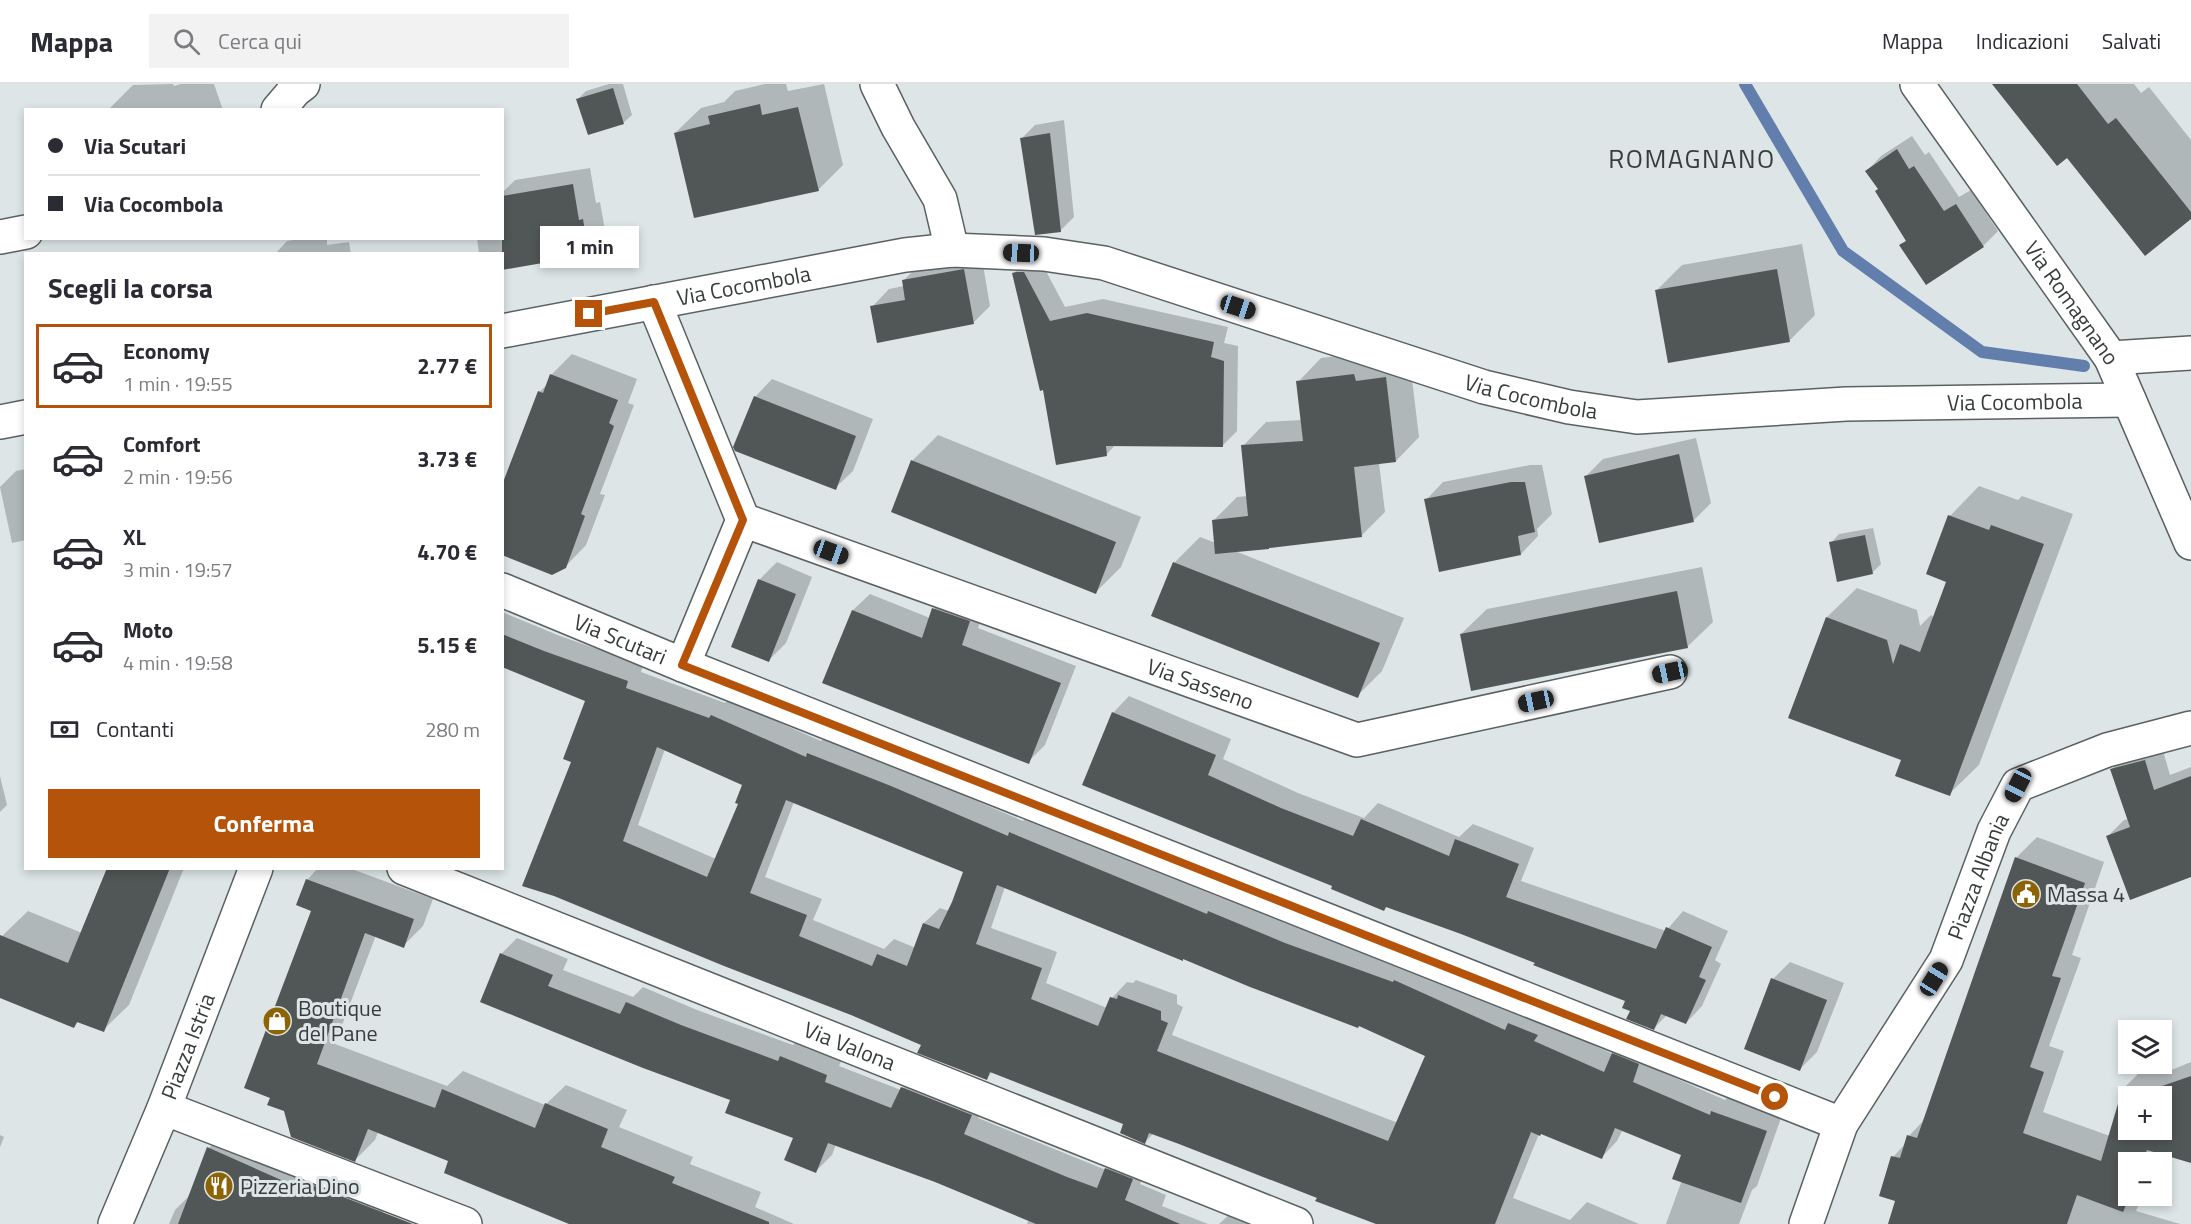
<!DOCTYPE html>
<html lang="it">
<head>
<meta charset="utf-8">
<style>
  body { margin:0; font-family:"Titillium Web",sans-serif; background:#f2f2f3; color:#2b2b33; height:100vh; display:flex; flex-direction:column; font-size:22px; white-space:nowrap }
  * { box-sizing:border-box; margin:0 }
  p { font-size:20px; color:#7c7c81 }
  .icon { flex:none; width:33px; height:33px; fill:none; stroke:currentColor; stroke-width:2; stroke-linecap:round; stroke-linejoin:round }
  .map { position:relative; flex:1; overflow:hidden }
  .drawer { position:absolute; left:24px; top:168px; width:480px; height:618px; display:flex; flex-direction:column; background:#fff; border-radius:0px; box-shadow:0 3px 9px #0003 }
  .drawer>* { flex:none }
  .top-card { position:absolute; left:24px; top:24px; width:480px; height:132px; border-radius:0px; box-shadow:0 3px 9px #0003; display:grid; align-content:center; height:132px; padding:0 24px; background:#fff }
  .fabs { position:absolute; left:2118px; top:936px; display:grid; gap:12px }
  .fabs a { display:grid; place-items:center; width:54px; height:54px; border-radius:0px; background:#fff; box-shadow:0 3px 9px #0003; font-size:30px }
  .end { position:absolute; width:27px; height:27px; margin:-14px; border:8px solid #b45309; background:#fff; box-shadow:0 0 0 3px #fff }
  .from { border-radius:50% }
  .bubble { position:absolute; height:42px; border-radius:0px; background:#fff; box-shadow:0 3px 9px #0003; font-size:20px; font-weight:700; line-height:42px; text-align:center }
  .car { position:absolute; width:18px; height:36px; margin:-18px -9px; border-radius:8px; box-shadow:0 0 4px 2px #0007; background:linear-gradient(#222 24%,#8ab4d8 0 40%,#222 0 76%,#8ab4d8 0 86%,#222 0) }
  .top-card b { display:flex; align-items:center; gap:21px; height:57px; font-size:22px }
  .top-card b+b { border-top:2px solid #e1e1e2 }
  .top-card i { width:15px; height:15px; background:#2b2b33 }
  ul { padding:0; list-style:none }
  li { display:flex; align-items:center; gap:18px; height:84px; margin:0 12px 9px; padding:0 12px; border:3px solid transparent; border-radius:0px }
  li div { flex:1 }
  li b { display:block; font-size:22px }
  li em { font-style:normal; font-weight:700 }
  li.selected { border-color:#b45309 }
  li>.icon { width:54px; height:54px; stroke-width:1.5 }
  h2 { padding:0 24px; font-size:27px; line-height:72px }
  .pay { display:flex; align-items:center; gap:15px; height:66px; padding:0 24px; font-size:22px }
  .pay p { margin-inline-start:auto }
  .button { display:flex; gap:12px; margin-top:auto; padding:12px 24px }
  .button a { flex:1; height:69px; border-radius:0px; background:#b45309; color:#fff; font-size:24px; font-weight:700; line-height:69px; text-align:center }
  header { display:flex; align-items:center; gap:36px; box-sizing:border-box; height:84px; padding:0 30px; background:#fff; border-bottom:2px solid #e1e1e2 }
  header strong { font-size:28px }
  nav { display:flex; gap:33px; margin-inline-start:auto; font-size:21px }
  .search { width:420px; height:54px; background:#f2f2f3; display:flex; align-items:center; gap:15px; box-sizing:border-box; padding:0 21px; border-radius:0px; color:#7c7c81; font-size:22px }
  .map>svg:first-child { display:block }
</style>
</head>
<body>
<header>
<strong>Mappa</strong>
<div class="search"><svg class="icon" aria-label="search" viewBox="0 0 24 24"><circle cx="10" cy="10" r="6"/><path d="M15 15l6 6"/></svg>Cerca qui</div>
<nav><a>Mappa</a><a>Indicazioni</a><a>Salvati</a></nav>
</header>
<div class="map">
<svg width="2191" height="1140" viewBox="0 0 2191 1140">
  <rect width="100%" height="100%" fill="#dde5e6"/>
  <g fill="#0003" fill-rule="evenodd">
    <polygon points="173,0 174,2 181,0 214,0 223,26 108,26 133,1"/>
    <polygon points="609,0 623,0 632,31 623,39 578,15 586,7"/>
    <polygon points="765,0 786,0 788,7 824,0 843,81 818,106 675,49 701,24 724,18 735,7"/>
    <polygon points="1994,0 2134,0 2141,9 2149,3 2191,56 2191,133 2067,72"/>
    <polygon points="1064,36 1074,133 1060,147 1021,55 1035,41"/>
    <polygon points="1912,52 1925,71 1929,68 1959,113 1971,106 1998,147 1983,162 1901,162 1907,156 1879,105 1867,87 1881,72"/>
    <polygon points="590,84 596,119 600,118 606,152 589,170 479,170 477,154 502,154 502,109 515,96"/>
    <polygon points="306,154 327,154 327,161 349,158 351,170 275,170 287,157"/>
    <polygon points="1802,160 1815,231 1789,257 1657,206 1682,181"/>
    <polygon points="981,169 990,222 973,239 872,223 889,205 904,202 903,197 921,179"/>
    <polygon points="1039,174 1065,223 1103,215 1228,243 1224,259 1238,262 1237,347 1222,362 1116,360 1107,370 1044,304 1014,189 1029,175"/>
    <polygon points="1377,267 1409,270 1419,353 1396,377 1379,379 1385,428 1361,452 1235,467 1404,534 1382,587 1357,612 1153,531 1175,478 1200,453 1216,459 1214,436 1237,413 1248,412 1243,362 1266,338 1302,336 1298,298 1321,274"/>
    <polygon points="572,270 637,295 628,319 634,321 600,410 605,411 586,461 565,483 502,469 502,398 507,394 539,308 549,299 551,291"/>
    <polygon points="772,295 873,335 853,387 835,404 755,313"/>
    <polygon points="938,351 1141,433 1121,483 1096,508 893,427 913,376"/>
    <polygon points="1696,354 1711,419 1694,436 1585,393 1603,375"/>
    <polygon points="1530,381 1542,381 1552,430 1537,445 1538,452 1521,470 1426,416 1443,398"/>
    <polygon points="26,385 26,456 12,459 0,403 16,387"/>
    <polygon points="1979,402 2018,416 2022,412 2073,430 1979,681 1949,710 1903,675 1827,533 1857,504 1917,526 1920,542 1931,531 1934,533 1948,497 1950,432"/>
    <polygon points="1873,444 1881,480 1872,489 1831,459 1839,450"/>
    <polygon points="777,478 812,493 786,559 769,576 759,496"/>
    <polygon points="1702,483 1713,538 1687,563 1461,550 1487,525"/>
    <polygon points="950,508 986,521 978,544 1076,582 1045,661 1028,678 824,599 853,526 870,510 930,534 934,525"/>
    <path d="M502,528L560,552L643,581L641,588L725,619L728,616L821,657L824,654L907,687L1023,737L1026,733L1222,814L1225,812L1549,941L1613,970L1629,954L1654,964L1648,982L1725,1016L1729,1012L1782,1031L1757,1102L1752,1106L1739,1140H1666L1682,1096V1070L1623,1045L1617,1057L1602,1073L1541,1048L1539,1050L1513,1114L1570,1136L1587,1118L1639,1140H1388L1154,1049L1145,1058L1125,1040L993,987L986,995L923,960L555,810L573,677L586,616L502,582ZM665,665L744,700L739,719L716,775L638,741ZM794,718L965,787L949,827L940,824L924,839L916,864L894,855L884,865L813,836L822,815L765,793ZM1005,803L1359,941L1427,972L1398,1039L1172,951L1183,923L1177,920V911L1136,896L1133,899L1127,898L1112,914L1107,924L1046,899L1057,868L991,844Z"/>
    <polygon points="1129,612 1231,655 1223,675 1298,709 1364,734 1378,719 1459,753 1473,740 1534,764 1521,797 1666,847 1683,827 1728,847 1715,876 1721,880 1702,922 1686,939 1667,931 1654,944 1632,926 1627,916 1536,878 1334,801 1113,629"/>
    <polygon points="2161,660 2170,691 2191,683 2191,792 2107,753 2124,736 2129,735 2112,685 2128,669"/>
    <polygon points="0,692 7,721 0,728"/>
    <path d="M2037,753L2104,778L2072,871L2081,874L2049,962L2064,967L2043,1028L2110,1052L2124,1004L2145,983L2164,989L2191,978V1078L2158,1068L2154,1078H2128V1112H2142L2136,1127L2180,1140H1927L1897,1116L1893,1073L1906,1059L1909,1052L1925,1035L2016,774ZM2128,1012H2162V1046H2128Z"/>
    <polygon points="109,784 184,784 129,921 103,946 79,937 74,942 0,912 0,858 2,852 28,827 82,849"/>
    <polygon points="318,784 349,784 433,815 423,842 403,862 376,851 335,960 447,1002 463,987 545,1021 566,1001 627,1026 619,1043 693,1073 690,1080 761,1108 755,1123 794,1140 608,1140 378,1048 375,1056 355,1076 285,1026 313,827 307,796"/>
    <polygon points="517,854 568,875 563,886 633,913 643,903 697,926 793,961 797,957 842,975 839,982 901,1006 918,988 987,1015 978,1034 1106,1086 1122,1069 1148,1079 1140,1100 1166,1111 1162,1122 1208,1140 1027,1140 1029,1135 935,1097 836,1060 832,1071 816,1087 795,1053 732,1016 643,983 501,870"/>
    <polygon points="1790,878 1844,899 1817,968 1800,985 1773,895"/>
    <polygon points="226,1046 391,1108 378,1140 169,1140 175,1126 192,1109 209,1064"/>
    <polygon points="0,1051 4,1053 0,1063"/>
    <polygon points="1231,1129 1257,1140 1219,1140"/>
  </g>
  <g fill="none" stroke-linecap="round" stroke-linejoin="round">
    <polyline stroke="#617ead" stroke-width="12" points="1745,0 1843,167 1982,268 2084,282"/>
  </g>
  <g fill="#515756" fill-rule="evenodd">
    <polygon points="1992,0 2077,0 2108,40 2116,34 2191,128 2191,135 2145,172 2067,74 2057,82"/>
    <polygon points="613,4 624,40 588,51 576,15"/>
    <polygon points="760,20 762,31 798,23 819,107 694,134 674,49 710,40 708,32"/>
    <polygon points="1050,49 1061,148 1035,151 1020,54"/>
    <polygon points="1897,65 1909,85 1914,82 1944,127 1956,120 1984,163 1926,201 1899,161 1906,157 1875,107 1878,105 1865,87"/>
    <polygon points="573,100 579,136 583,135 589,171 502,186 502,112"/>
    <polygon points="964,185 974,240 877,259 870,222 905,216 902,196"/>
    <polygon points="1777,185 1790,258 1668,279 1655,206"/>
    <polygon points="1016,188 1024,188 1050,237 1087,229 1214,258 1211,273 1224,277 1223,363 1106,362 1107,372 1056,381 1043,306 1040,307 1012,189"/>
    <polygon points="550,290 618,316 609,339 614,342 581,430 585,432 566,484 552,491 502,471 502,401 538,307 543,309"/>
    <polygon points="1354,290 1356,297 1386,293 1396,378 1354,383 1362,453 1269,464 1269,465 1215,470 1212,436 1248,432 1241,361 1303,357 1296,297"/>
    <polygon points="754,312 856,352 836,406 735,367 733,363"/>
    <polygon points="1679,370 1694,438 1599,459 1584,392"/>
    <polygon points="911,376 1116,458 1096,510 891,428"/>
    <polygon points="1511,398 1525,398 1535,448 1518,452 1521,471 1439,488 1424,415"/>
    <polygon points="1948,431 1989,446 1991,441 2044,460 1950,712 1895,692 1901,676 1788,634 1826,533 1887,556 1893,580 1900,560 1920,568 1946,498 1926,490"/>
    <polygon points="1865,451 1873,490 1837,498 1829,458"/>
    <polygon points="1173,478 1380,559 1358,614 1151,532"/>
    <polygon points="758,495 796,510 769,578 731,563"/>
    <polygon points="1677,507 1688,564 1471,607 1460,550"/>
    <polygon points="932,524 970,537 962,561 1061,599 1029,680 822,599 852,526 922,554"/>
    <path d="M502,550L544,567L628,597L626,604L709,634L711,631L806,673L807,669L891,702L1008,752L1009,748L1207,830L1208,827L1285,859L1393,898L1394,896L1505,946L1508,939L1538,951L1534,957L1604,988L1612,969L1639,980L1633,998L1710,1031L1711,1027L1767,1047L1741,1119L1672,1095L1681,1071L1615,1044L1602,1075L1541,1050L1540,1052L1531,1048L1495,1140H1376L1315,1117L1317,1114L1179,1060L1149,1049L1145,1060L1120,1049L1123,1040L990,988L987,996L917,969L921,961L851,931L724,882L554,812L522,802L571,678L563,675L585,617L502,583ZM657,663L742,701L735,719L738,720L707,793L623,757ZM786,716L963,788L952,818L939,845L923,839L907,882L877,870L872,882L799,852L807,831L750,809ZM997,801L1183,877V875L1250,903L1358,944L1359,942L1425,972L1388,1057L1157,967L1168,939L1161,936V927L1118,911L1117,915L1110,913L1098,942L1031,915L1042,884L976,860Z"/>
    <polygon points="1112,628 1216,671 1208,691 1281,724 1353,752 1361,735 1449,772 1455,755 1519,780 1506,813 1656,865 1666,843 1712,863 1699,893 1706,896 1686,940 1661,930 1654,946 1626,935 1630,927 1622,924 1625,917 1533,881 1535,879 1461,850 1386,823 1384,827 1331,805 1332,802 1082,701"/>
    <polygon points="2145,676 2154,706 2191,692 2191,793 2130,816 2106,752 2130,743 2110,685"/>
    <path d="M2015,773L2085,799L2052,892L2061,894L2030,983L2044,988L2023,1049L2101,1077L2123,1003L2142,1009L2191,992V1079L2147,1066L2142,1078H2128L2130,1112L2123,1128L2077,1111L2067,1140H1888L1895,1117L1879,1112L1891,1072L1900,1074L1907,1051L1917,1054ZM2128,1012H2162V1046H2128Z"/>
    <polygon points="107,784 170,784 104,948 77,938 74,944 0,914 0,851 68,879"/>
    <polygon points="306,795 414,835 404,864 365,849 317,980 435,1024 442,1005 535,1044 545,1019 608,1045 601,1063 675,1093 672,1099 769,1138 769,1140 569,1140 444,1089 448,1077 368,1045 355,1078 291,1053 284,1027 267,1021 270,1014 244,1004 311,827 296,821"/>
    <polygon points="500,869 553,891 548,902 620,930 626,918 681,941 778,977 780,972 827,991 825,998 891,1024 901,1003 972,1031 964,1050 1067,1093 1097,1104 1105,1084 1133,1095 1125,1116 1180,1140 1036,1140 935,1098 828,1059 816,1089 784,1076 793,1054 725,1029 730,1016 643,984 480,918"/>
    <polygon points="1771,894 1827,916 1800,987 1744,965"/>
    <polygon points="207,1063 306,1107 304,1098 413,1140 178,1140"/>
  </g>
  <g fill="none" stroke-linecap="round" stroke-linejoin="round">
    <g stroke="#5a6162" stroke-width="36">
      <g id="minor">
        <polyline points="877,0 898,43 940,115 952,166"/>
        <path id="s1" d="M1917,0L2111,274L2191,459"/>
        <polyline points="278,26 295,6 303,0"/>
        <polyline points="0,153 26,148"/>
        <polyline points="654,218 743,436 683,581"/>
        <path id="s2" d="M502,247L905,171L952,166L1044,170L1104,179L1484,303L1569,323L1637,333L1846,320L2129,316"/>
        <polyline points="2111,274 2191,269"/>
        <polyline points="0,338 26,333"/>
        <path id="s3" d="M743,436L1357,656L1670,588"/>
        <path id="s4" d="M502,506L683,581L1841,1040"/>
        <path id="s5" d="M404,784L1296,1140"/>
        <polyline points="164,1024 465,1140"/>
        <path id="s6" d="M115,1140L164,1024L256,784"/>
        <path id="s7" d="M1806,1140L1841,1040L1946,876L1994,747L2018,701L2107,666L2191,644"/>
      </g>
    </g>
    <use href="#minor" stroke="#fff" stroke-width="33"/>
  </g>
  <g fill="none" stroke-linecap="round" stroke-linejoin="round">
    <polyline stroke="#b45309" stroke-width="8" points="589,230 654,218 743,436 682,581 1775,1013"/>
  </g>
  <defs>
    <g id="civic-disc" transform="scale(1.5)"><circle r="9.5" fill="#8c6406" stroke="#dde5e6"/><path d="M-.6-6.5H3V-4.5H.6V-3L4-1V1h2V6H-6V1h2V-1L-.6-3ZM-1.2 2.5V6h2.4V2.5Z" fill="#fff"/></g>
    <g id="shop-disc" transform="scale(1.5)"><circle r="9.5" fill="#8c6406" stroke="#dde5e6"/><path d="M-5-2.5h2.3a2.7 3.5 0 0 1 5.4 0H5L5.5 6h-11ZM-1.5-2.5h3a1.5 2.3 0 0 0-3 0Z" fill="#fff"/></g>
    <g id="restaurant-disc" transform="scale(1.5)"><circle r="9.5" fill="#8c6406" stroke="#dde5e6"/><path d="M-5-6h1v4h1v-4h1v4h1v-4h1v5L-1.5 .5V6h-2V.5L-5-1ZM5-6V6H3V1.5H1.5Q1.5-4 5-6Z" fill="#fff"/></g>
  </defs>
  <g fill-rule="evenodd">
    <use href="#civic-disc" x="2026" y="810"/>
    <use href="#shop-disc" x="277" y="937"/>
    <use href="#restaurant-disc" x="219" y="1102"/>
  </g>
  <g text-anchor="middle" stroke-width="6" stroke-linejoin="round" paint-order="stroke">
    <g font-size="22" fill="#383c3c" stroke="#dde5e6">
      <text dy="8" stroke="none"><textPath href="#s2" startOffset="246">Via Cocombola</textPath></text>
      <text dy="8" stroke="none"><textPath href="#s1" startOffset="268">Via Romagnano</textPath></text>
      <text dy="8" stroke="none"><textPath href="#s2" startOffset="1058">Via Cocombola</textPath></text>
      <text dy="8" stroke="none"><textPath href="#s2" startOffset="1544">Via Cocombola</textPath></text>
      <text dy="8" stroke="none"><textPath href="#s4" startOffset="128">Via Scutari</textPath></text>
      <text dy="8" stroke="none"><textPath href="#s3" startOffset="486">Via Sasseno</textPath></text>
      <text dy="8" stroke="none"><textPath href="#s7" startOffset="390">Piazza Albania</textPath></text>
      <text dy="8" stroke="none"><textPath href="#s5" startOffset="480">Via Valona</textPath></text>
      <text dy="8" stroke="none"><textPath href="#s6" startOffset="192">Piazza Istria</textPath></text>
    </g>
    <g font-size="22" fill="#383c3c" stroke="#dde5e6" text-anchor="start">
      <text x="2047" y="818">Massa 4</text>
      <text x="298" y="932">Boutique<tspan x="298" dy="25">del Pane</tspan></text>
      <text x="240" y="1110">Pizzeria Dino</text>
    </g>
    <g font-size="26" letter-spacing="1.5" fill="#383c3c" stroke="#dde5e6">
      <text x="1692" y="84">ROMAGNANO</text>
    </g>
  </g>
</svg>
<div class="fabs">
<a><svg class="icon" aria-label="layers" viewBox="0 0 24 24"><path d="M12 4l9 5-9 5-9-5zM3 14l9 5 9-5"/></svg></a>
<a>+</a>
<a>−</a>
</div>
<i class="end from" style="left:1775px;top:1013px"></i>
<i class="end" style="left:589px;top:230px"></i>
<div class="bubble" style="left:540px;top:142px;width:99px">1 min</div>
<i class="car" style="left:1021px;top:169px;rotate:272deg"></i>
<i class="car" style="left:1238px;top:223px;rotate:108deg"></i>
<i class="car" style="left:831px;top:468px;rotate:110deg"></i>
<i class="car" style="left:1670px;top:588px;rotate:258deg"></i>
<i class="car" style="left:1536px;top:617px;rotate:258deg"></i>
<i class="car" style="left:2018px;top:701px;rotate:207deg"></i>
<i class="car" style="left:1934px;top:895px;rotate:32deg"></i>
<div class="top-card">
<b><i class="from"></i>Via Scutari</b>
<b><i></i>Via Cocombola</b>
</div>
<section class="drawer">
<h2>Scegli la corsa</h2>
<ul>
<li class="selected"><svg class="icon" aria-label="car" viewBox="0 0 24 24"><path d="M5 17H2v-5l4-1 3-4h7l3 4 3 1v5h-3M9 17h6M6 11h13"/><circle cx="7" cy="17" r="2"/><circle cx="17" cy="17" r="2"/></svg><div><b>Economy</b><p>1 min · 19:55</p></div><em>2.77 €</em></li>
<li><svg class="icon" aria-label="car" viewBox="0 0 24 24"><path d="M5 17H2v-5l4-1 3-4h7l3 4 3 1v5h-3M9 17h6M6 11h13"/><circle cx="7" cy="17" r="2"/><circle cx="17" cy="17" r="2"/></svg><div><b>Comfort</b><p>2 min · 19:56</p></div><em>3.73 €</em></li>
<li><svg class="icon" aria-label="car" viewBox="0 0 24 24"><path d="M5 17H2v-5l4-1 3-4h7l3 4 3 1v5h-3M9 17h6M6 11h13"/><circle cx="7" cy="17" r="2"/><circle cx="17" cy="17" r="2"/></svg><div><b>XL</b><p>3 min · 19:57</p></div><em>4.70 €</em></li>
<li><svg class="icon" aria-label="car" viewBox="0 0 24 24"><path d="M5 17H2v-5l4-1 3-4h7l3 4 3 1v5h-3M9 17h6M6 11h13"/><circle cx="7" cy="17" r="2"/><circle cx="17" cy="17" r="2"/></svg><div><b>Moto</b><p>4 min · 19:58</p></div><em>5.15 €</em></li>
</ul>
<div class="pay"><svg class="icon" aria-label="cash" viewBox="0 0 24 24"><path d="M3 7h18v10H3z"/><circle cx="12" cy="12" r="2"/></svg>Contanti<p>280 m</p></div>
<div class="button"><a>Conferma</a></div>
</section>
</div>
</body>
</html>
